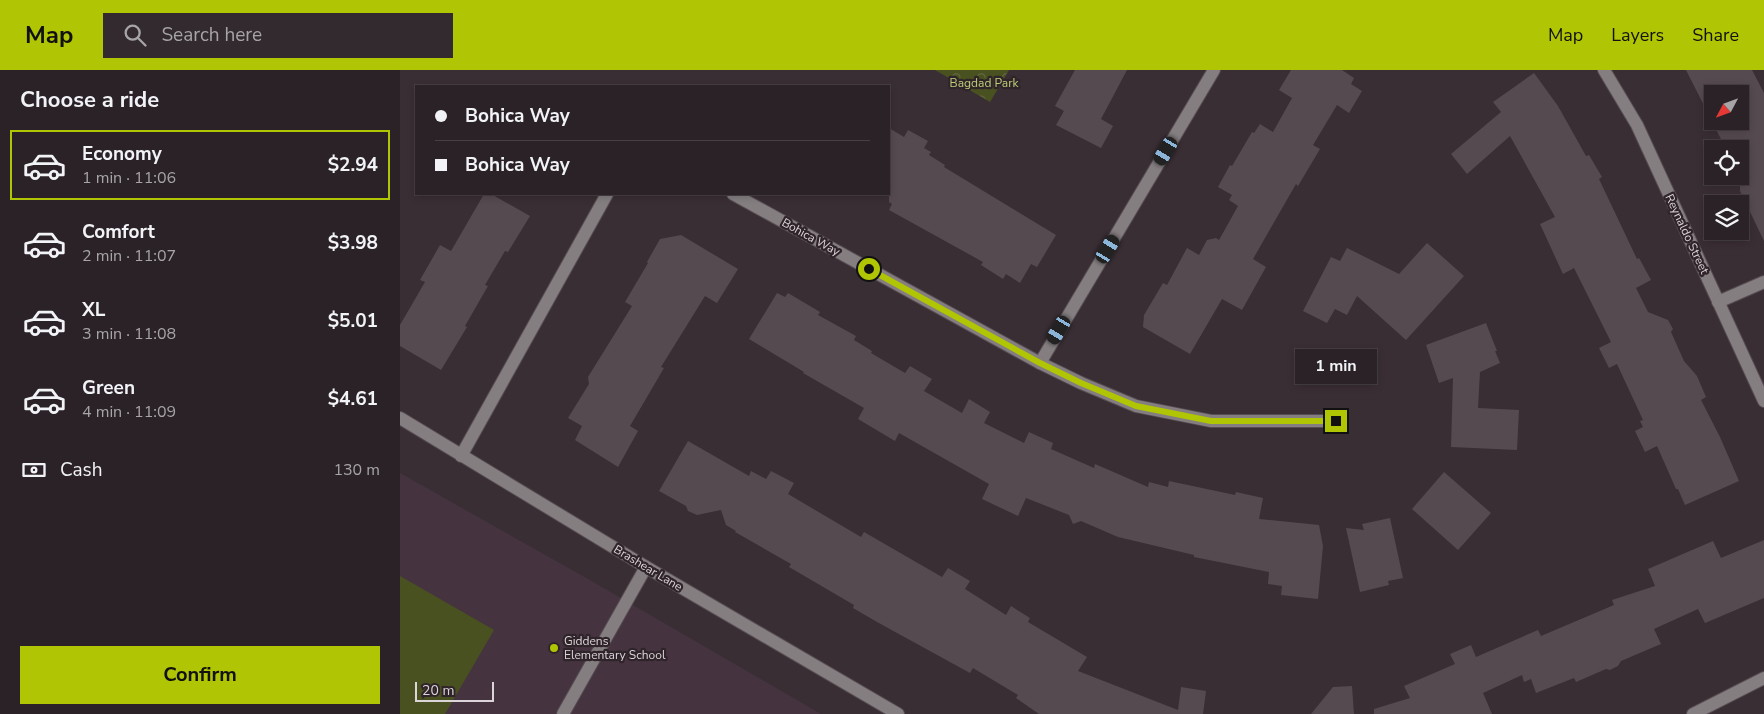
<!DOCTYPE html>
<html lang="en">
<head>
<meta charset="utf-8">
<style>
  body { margin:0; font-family:"Nunito Sans",sans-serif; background:#332a2f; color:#f1f3f6; height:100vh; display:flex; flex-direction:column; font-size:19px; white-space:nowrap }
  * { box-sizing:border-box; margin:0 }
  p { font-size:16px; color:#a6a4a7 }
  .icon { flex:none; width:28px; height:28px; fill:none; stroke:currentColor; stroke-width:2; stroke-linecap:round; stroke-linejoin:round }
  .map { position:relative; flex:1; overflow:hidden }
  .sheet { display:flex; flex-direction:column; background:#2b2227; width:400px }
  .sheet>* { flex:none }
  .top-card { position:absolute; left:15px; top:15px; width:475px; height:110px; border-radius:0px; box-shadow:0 2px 8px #0003,0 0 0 1px #473f44; display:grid; align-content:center; height:110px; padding:0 20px; background:#2b2227 }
  .needle { width:32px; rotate:229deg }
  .fabs { position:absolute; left:1304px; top:15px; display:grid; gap:10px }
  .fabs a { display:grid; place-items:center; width:45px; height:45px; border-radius:0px; background:#2b2227; box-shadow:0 2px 8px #0003,0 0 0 1px #473f44; font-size:25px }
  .scale { position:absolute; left:15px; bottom:12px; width:79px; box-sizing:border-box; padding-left:5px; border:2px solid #dbd4d8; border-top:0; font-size:14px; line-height:18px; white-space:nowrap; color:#dbd4d8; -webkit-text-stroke:4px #2f242a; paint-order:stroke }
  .end { position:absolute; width:22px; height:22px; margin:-11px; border:6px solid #b0c503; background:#111; box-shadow:0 0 0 2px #111 }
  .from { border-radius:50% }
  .bubble { position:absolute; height:35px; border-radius:0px; background:#2b2227; box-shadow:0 2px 8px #0003,0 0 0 1px #473f44; font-size:16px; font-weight:700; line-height:35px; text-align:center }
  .car { position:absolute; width:15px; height:30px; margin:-15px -8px; border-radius:6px; box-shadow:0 0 4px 1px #0007; background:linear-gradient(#222 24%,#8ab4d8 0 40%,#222 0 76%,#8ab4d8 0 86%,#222 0) }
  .top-card b { display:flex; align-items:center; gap:18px; height:48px; font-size:19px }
  .top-card b+b { border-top:1px solid #473f44 }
  .top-card i { width:12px; height:12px; background:#f1f3f6 }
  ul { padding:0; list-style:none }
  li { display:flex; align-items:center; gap:15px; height:70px; margin:0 10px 8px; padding:0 10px; border:2px solid transparent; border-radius:0px }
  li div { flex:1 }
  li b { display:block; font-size:19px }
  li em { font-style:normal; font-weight:700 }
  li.selected { border-color:#b0c503 }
  li>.icon { width:45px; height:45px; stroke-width:1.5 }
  h2 { padding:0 20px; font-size:22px; line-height:60px }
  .pay { display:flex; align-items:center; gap:12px; height:55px; padding:0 20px; font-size:19px }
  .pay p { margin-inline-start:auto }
  .primary-button { display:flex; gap:10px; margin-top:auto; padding:10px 20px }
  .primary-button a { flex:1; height:58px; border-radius:0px; background:#b0c503; color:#111; font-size:20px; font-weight:700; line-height:58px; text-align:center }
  header { display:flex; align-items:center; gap:30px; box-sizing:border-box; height:70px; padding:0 25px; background:#b0c503; color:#111 }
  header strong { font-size:24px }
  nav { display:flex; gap:28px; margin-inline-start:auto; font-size:18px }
  .search { width:350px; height:45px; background:#332a2f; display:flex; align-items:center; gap:12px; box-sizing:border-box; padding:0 18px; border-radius:0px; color:#a6a4a7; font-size:19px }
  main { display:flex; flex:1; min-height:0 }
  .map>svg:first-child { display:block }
</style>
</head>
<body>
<header>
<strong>Map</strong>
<div class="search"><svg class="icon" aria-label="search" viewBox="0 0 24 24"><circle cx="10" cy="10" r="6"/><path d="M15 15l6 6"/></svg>Search here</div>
<nav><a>Map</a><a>Layers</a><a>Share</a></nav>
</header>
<main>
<section class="sheet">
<h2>Choose a ride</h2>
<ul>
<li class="selected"><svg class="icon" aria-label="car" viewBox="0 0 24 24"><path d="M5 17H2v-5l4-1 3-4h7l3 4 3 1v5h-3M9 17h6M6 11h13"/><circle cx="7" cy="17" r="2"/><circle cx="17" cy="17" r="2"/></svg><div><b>Economy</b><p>1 min · 11:06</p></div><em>$2.94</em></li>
<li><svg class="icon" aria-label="car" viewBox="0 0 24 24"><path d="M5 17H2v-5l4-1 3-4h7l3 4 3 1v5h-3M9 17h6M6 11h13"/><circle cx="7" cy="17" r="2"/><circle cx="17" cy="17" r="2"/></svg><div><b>Comfort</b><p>2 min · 11:07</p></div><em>$3.98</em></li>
<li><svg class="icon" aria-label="car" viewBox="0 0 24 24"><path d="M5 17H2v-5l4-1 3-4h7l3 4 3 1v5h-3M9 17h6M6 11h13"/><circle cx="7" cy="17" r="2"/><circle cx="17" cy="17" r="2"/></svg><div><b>XL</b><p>3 min · 11:08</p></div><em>$5.01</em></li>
<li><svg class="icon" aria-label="car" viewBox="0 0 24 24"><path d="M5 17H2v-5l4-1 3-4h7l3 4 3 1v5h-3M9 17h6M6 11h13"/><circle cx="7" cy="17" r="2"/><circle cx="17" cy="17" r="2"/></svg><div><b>Green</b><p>4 min · 11:09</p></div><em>$4.61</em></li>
</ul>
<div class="pay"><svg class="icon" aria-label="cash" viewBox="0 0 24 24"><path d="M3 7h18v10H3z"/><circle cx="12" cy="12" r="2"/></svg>Cash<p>130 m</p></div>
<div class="primary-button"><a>Confirm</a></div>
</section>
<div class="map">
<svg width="1364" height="644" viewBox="0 0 1364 644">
  <defs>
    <pattern id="park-crowns" width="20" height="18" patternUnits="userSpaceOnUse" patternTransform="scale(1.25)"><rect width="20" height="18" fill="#495120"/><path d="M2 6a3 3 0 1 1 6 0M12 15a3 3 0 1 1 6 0" fill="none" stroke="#636940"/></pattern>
  </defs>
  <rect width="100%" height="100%" fill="#392e34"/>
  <polygon fill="#45343f" points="0,403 195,513 421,644 0,644"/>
  <polygon fill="url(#park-crowns)" points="535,0 609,0 590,32"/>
  <polygon fill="#495120" points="0,506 94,560 45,644 0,644"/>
  <g fill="#564a51" fill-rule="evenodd">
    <polygon points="675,0 727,0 701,49 713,56 701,78 656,55 664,41 655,36"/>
    <polygon points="891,0 942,0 954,8 951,14 962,21 949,43 937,35 913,75 920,79 898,116 896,114 853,189 866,197 842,240 822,229 790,284 743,257 744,245 763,213 767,215 787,178 799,185 807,170 816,168 819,170 838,136 829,130 832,125 818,117 830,95 832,96 852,62 854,63 860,54 873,62 892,28 879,20"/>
    <path d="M1286,0H1352L1364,23V171L1340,121V79H1326ZM1312,24H1340V51H1312Z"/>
    <polygon points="1134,3 1158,36 1186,86 1189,85 1202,107 1199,109 1237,189 1239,188 1251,210 1236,218 1248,242 1268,250 1273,259 1271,262 1284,291 1297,306 1306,327 1301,330 1320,367 1339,411 1285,435 1278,419 1276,419 1257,376 1245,382 1235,361 1243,357 1240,351 1243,350 1217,294 1209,298 1199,278 1211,272 1174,198 1163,204 1140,154 1155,147 1110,66 1067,104 1051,84 1101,42 1093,32"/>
    <polygon points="489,58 504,67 508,60 528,71 524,78 531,82 529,85 545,95 544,97 656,165 637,197 631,194 620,213 606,204 603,209 581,195 583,192 489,140 492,134 489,132"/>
    <polygon points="84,124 91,124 130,146 108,182 105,181 85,215 88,216 65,256 67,257 41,300 0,276 0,255 25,212 20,210 40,175 51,181"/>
    <polygon points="281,165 338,199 317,233 305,226 261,297 264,298 230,356 238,361 218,397 175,370 182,356 168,348 189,314 188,307 232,236 225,232 248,193 247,192 260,169"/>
    <polygon points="1027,173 1064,206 1006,270 957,226 947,245 935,239 927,253 903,241 931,187 940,191 947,178 999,204"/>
    <polygon points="377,223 385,227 388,223 420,242 418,245 456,266 454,270 472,281 471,283 505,303 510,296 532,309 524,321 562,343 569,329 590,342 584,353 624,373 629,362 653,373 651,379 694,398 695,394 748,417 749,412 768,417 769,411 835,425 836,422 863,428 859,449 919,455 923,476 918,529 881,525 882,516 868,514 869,502 794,487 794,485 718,467 681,451 673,454 669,445 626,428 618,446 582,429 589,414 499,363 495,371 458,349 464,338 403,303 404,302 349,269"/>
    <polygon points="1086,253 1097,281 1095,281 1100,293 1080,302 1078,338 1119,340 1117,380 1051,377 1053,308 1039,313 1026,275"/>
    <polygon points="288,371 349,406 351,401 366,409 371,401 394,413 388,424 461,467 464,462 542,507 548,498 570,511 565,519 606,545 611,536 630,548 628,552 687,587 678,601 778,640 781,617 806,621 803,644 639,644 616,628 618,625 573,598 570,603 477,552 453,538 454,535 389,497 391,494 335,462 336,461 326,455 321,440 297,445 288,441 286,436 259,421"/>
    <polygon points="1044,402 1091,443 1058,480 1012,439"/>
    <polygon points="990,448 1003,508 988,511 989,515 960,522 946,458 964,460 962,454"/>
    <polygon points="1364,470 1364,528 1305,553 1298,539 1254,559 1261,574 1221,591 1218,596 1210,600 1206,599 1176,612 1174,608 1136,623 1131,609 1124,612 1122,605 1083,623 1092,644 974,644 974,639 1010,628 1004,616 1055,594 1050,584 1071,575 1076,587 1138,560 1141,566 1214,535 1212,530 1255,516 1248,499 1313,471 1321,488"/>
    <polygon points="952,616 954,644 911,644 933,617"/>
  </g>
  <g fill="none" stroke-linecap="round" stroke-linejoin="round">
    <g stroke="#564c52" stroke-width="14">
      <g id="minor">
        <polyline points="1204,0 1237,55 1364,331"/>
        <polyline points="333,124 640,293 681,313 736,336 811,351 936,351"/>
        <polyline points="1318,232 1364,212"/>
        <polyline points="640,293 814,0"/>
        <polyline points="0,348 246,497 498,644"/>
        <polyline points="61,386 207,124"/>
        <polyline points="163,644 246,497"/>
        <polyline points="1293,644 1364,608"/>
      </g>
    </g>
    <use href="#minor" stroke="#847e81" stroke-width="12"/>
  </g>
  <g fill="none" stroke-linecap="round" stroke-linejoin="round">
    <polyline stroke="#b0c503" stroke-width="6" points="469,199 640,293 681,313 736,336 811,351 936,351"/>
  </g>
  <circle fill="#b0c503" stroke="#2f242a" stroke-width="2" cx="154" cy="578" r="5"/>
  <g text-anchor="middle" stroke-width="4.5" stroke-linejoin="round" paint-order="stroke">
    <g font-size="12" fill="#bdcd78" stroke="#2f242a">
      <text x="584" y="17">Bagdad Park</text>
    </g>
    <g font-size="12" fill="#dbd4d8" stroke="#2f242a">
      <text transform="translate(1287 164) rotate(65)" y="4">Reynaldo Street</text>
      <text transform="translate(411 167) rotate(29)" y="4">Bohica Way</text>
      <text transform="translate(248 498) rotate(31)" y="4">Brashear Lane</text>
    </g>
    <g font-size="12" fill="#dbd4d8" stroke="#2f242a" text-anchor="start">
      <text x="164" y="575">Giddens<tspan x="164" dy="14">Elementary School</tspan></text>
    </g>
  </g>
</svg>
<div class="fabs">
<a><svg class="needle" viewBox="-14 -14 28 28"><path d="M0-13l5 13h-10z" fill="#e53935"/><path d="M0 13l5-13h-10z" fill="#a6a4a7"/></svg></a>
<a><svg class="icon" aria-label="locate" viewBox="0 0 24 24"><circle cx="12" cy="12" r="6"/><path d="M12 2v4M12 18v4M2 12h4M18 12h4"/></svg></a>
<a><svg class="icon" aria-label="layers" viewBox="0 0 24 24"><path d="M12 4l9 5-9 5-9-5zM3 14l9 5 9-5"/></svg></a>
</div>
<div class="scale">20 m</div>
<i class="end from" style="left:469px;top:199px"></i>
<i class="end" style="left:936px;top:351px"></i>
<div class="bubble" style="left:895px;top:279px;width:82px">1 min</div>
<i class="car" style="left:766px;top:81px;rotate:211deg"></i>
<i class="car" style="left:708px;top:179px;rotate:31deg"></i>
<i class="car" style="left:659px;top:260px;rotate:211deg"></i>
<div class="top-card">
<b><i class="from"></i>Bohica Way</b>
<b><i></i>Bohica Way</b>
</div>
</div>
</main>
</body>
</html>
